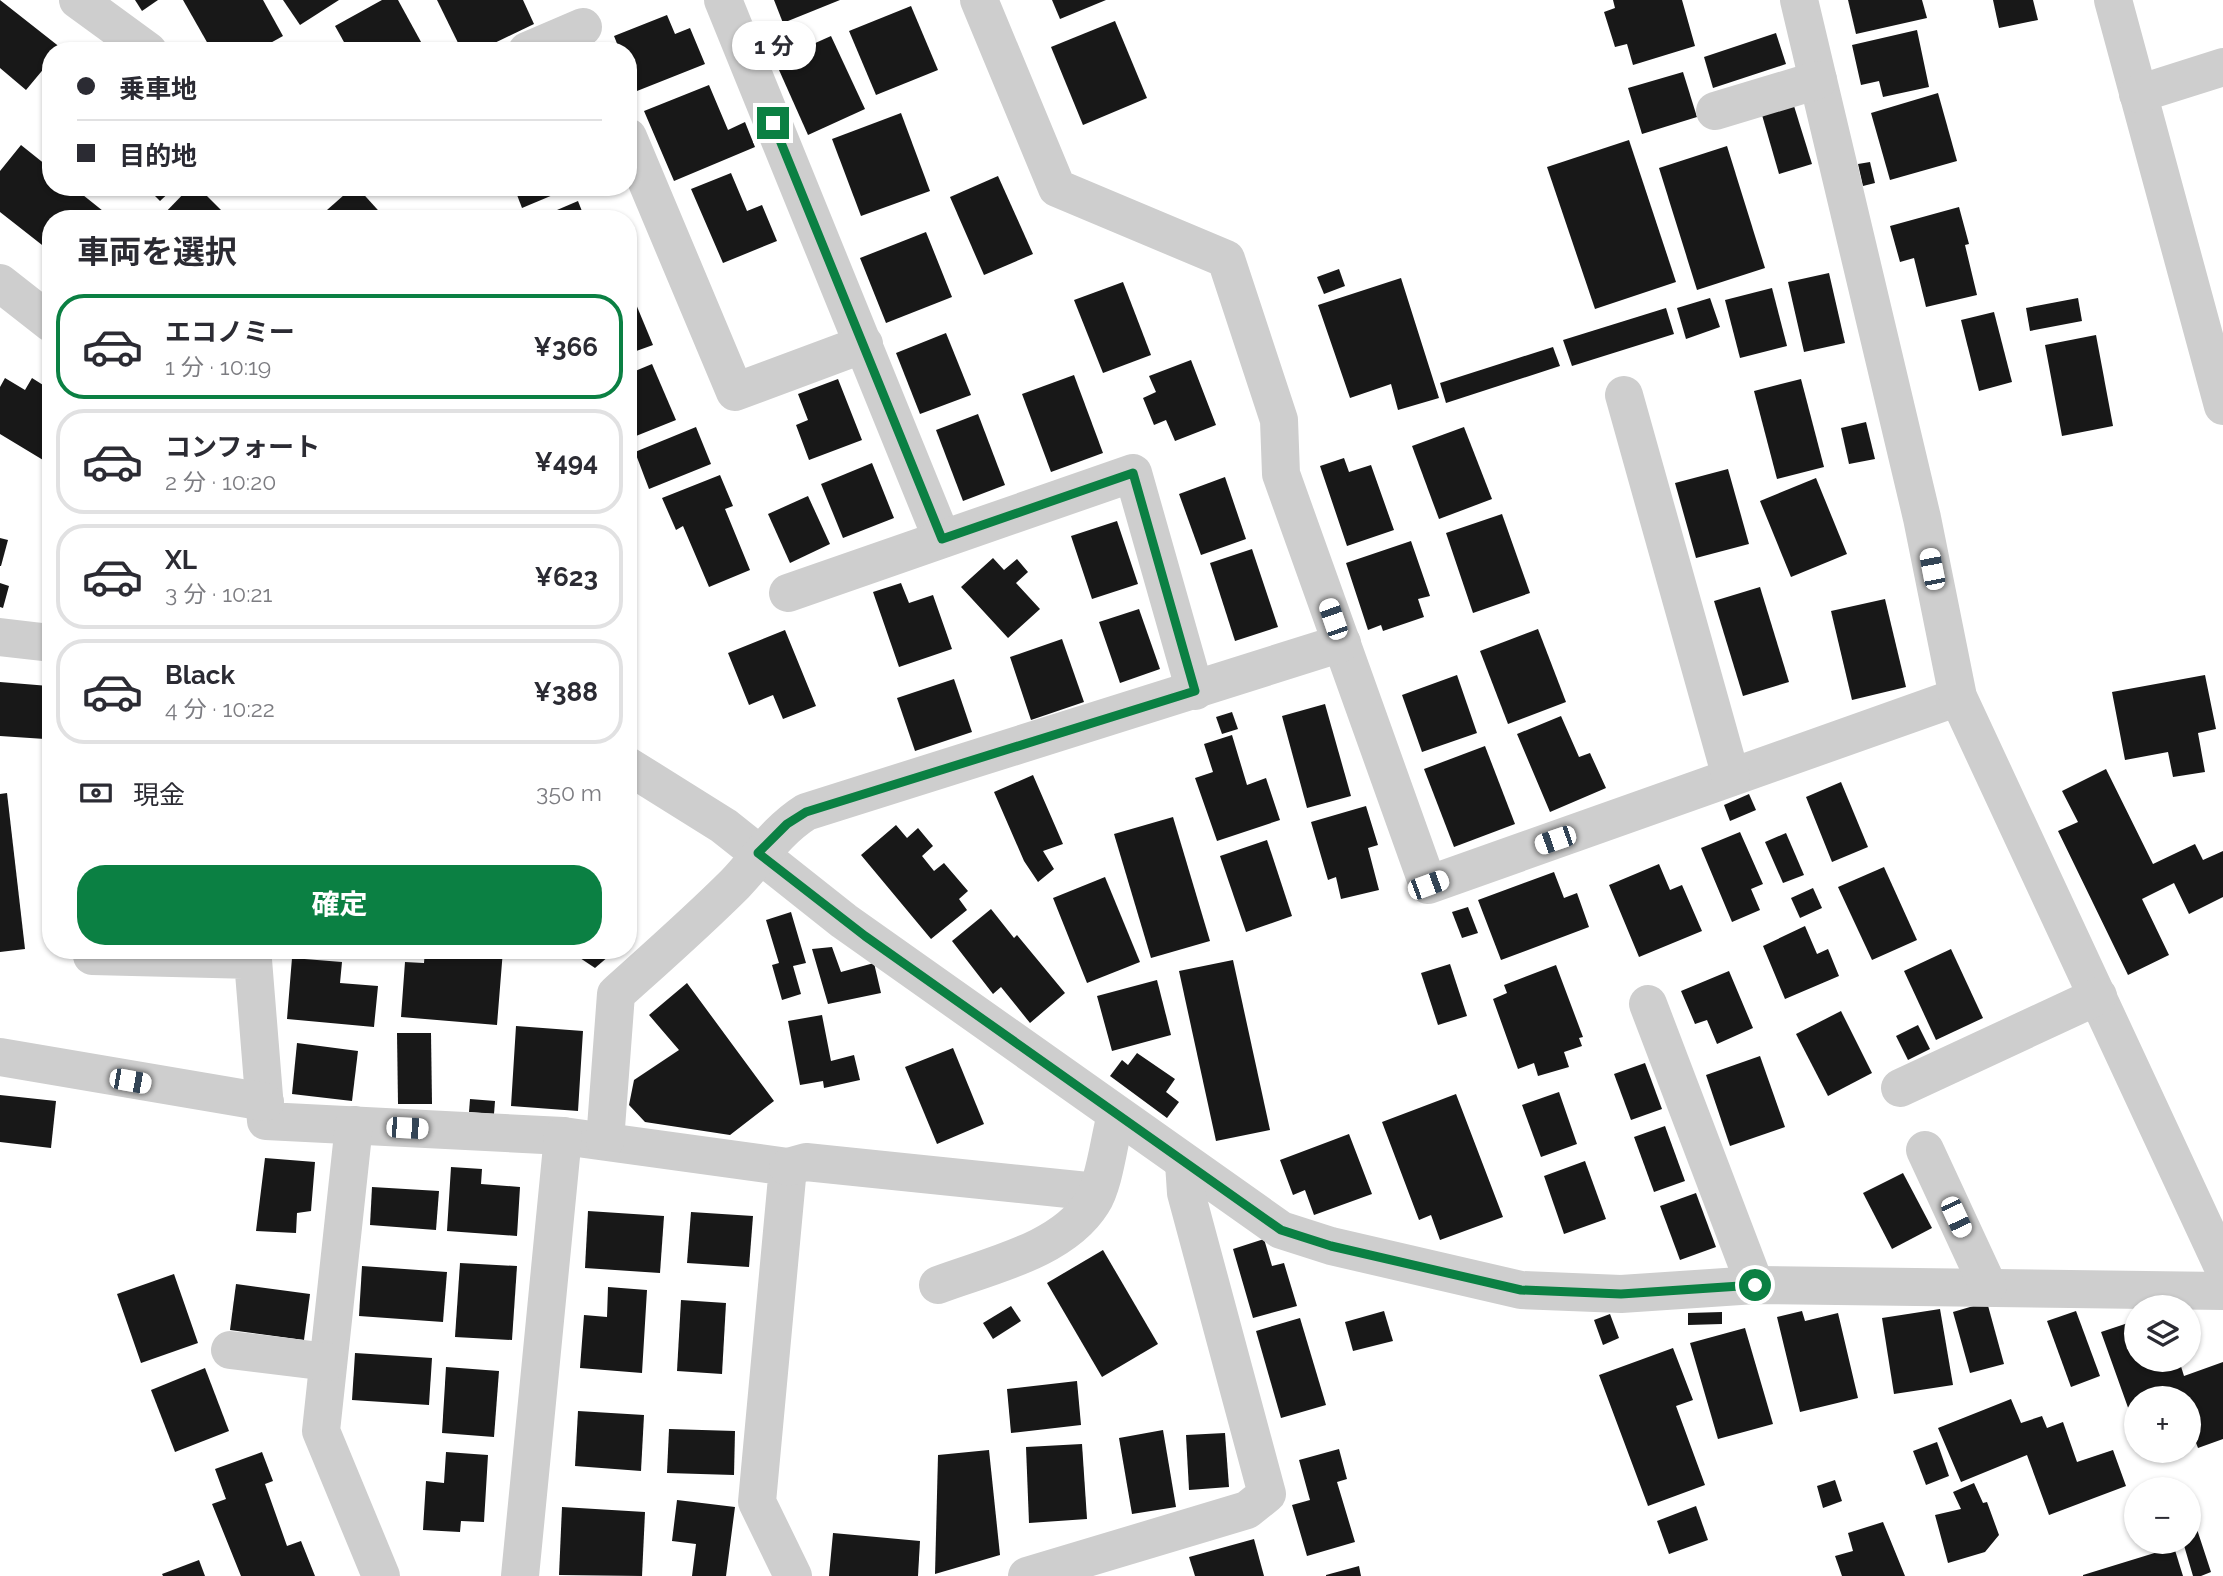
<!DOCTYPE html>
<html lang="ja">
<head>
<meta charset="utf-8">
<style>
  body { margin:0; font-family:Raleway,"Noto Sans JP",sans-serif; background:#f2f2f3; color:#2b2b33; height:100vh; display:flex; flex-direction:column; font-size:26px; white-space:nowrap }
  * { box-sizing:border-box; margin:0 }
  p { font-size:23px; color:#7c7c81 }
  .icon { flex:none; width:38px; height:38px; fill:none; stroke:currentColor; stroke-width:2; stroke-linecap:round; stroke-linejoin:round }
  .map { position:relative; flex:1; overflow:hidden }
  .details { position:absolute; left:42px; top:210px; width:595px; height:749px; display:flex; flex-direction:column; background:#fff; border-radius:28px; box-shadow:0 2px 5px #0004 }
  .details>* { flex:none }
  .guide { position:absolute; left:42px; top:42px; width:595px; height:154px; border-radius:28px; box-shadow:0 2px 5px #0004; display:grid; align-content:center; height:154px; padding:0 35px; background:#fff }
  .fabs { position:absolute; left:2124px; top:1295px; display:grid; gap:14px }
  .fabs a { display:grid; place-items:center; width:77px; height:77px; border-radius:50%; background:#fff; box-shadow:0 2px 5px #0004; font-size:35px }
  .end { position:absolute; width:32px; height:32px; margin:-16px; border:9px solid #0b8043; background:#fff; box-shadow:0 0 0 4px #fff }
  .from { border-radius:50% }
  .bubble { position:absolute; height:49px; border-radius:24px; background:#fff; box-shadow:0 2px 5px #0004; font-size:23px; font-weight:700; line-height:49px; text-align:center }
  .car { position:absolute; width:21px; height:42px; margin:-21px -10px; border-radius:9px; box-shadow:0 0 5px 2px #0007; background:linear-gradient(#fff 24%,#345 0 40%,#fff 0 76%,#345 0 86%,#fff 0) }
  .guide b { display:flex; align-items:center; gap:24px; height:66px; font-size:26px }
  .guide b+b { border-top:2px solid #e1e1e2 }
  .guide i { width:18px; height:18px; background:#2b2b33 }
  ul { padding:0; list-style:none }
  li { display:flex; align-items:center; gap:21px; height:105px; margin:0 14px 10px; padding:0 21px; border:4px solid #e1e1e2; border-radius:28px }
  li div { flex:1 }
  li b { display:block; font-size:26px }
  li em { font-style:normal; font-weight:700 }
  li.active { border-color:#0b8043 }
  li>.icon { width:63px; height:63px; stroke-width:1.5 }
  h2 { padding:0 35px; font-size:32px; line-height:84px }
  .pay { display:flex; align-items:center; gap:18px; height:77px; padding:0 35px; font-size:26px }
  .pay p { margin-inline-start:auto }
  .action { display:flex; gap:14px; margin-top:auto; padding:14px 35px }
  .action a { flex:1; height:80px; border-radius:28px; background:#0b8043; color:#fff; font-size:28px; font-weight:700; line-height:80px; text-align:center }
  .map>svg:first-child { display:block }
</style>
</head>
<body>
<div class="map">
<svg width="2223" height="1576" viewBox="0 0 2223 1576">
  <rect width="100%" height="100%" fill="#fff"/>
  <g fill="#181818">
    <polygon points="0,0 61,48 51,51 51,60 26,90 0,68"/>
    <polygon points="135,0 158,0 142,11"/>
    <polygon points="183,0 263,0 283,36 256,51 212,51"/>
    <polygon points="283,0 339,0 300,25"/>
    <polygon points="382,0 398,0 426,51 349,51 335,26"/>
    <polygon points="437,0 523,0 534,24 478,51 462,51"/>
    <polygon points="774,0 840,0 783,23"/>
    <polygon points="1052,0 1106,0 1060,19"/>
    <polygon points="1613,0 1682,0 1695,46 1633,65 1627,44 1615,47 1604,12 1615,8"/>
    <polygon points="1848,0 1922,0 1927,18 1856,34"/>
    <polygon points="1993,0 2033,0 2038,20 1999,28"/>
    <polygon points="911,6 938,70 876,95 849,31"/>
    <polygon points="667,15 675,34 690,28 705,64 637,91 628,70 628,51 620,51 614,36"/>
    <polygon points="1115,21 1147,98 1083,125 1051,47"/>
    <polygon points="1917,30 1929,87 1883,97 1879,81 1861,85 1852,45"/>
    <polygon points="1776,33 1786,64 1713,88 1704,57"/>
    <polygon points="831,36 865,109 808,135 775,61"/>
    <polygon points="1683,72 1697,117 1642,134 1628,88"/>
    <polygon points="709,85 728,130 745,122 755,147 674,181 644,111"/>
    <polygon points="1938,93 1957,161 1890,180 1871,113"/>
    <polygon points="1794,106 1812,164 1779,174 1762,115"/>
    <polygon points="901,113 930,191 861,216 832,139"/>
    <polygon points="1629,140 1676,282 1595,309 1547,167"/>
    <polygon points="21,145 51,169 51,187 73,187 113,219 51,219 51,252 0,212 0,171"/>
    <polygon points="1727,146 1765,268 1697,290 1659,168"/>
    <polygon points="1870,162 1875,183 1863,186 1858,164"/>
    <polygon points="731,173 747,211 762,205 777,241 723,263 691,189"/>
    <polygon points="998,176 1033,254 984,275 950,197"/>
    <polygon points="146,187 175,187 160,201"/>
    <polygon points="190,187 198,187 223,212 216,219 159,219"/>
    <polygon points="353,187 357,187 386,219 335,219 327,210"/>
    <polygon points="514,187 572,187 522,208"/>
    <polygon points="578,201 585,219 536,219"/>
    <polygon points="1959,207 1969,244 1965,245 1977,295 1926,307 1914,258 1900,262 1890,226"/>
    <polygon points="926,232 952,297 886,323 860,258"/>
    <polygon points="1339,269 1345,286 1324,294 1317,277"/>
    <polygon points="1829,273 1845,343 1804,352 1788,282"/>
    <polygon points="1401,278 1439,398 1398,410 1391,384 1350,398 1318,305"/>
    <polygon points="1123,282 1151,355 1103,373 1074,300"/>
    <polygon points="628,285 653,345 628,354"/>
    <polygon points="1772,288 1787,346 1740,358 1725,300"/>
    <polygon points="1710,298 1720,327 1686,339 1677,308"/>
    <polygon points="2078,298 2082,321 2030,331 2026,308"/>
    <polygon points="1666,308 1674,334 1572,366 1563,340"/>
    <polygon points="1994,312 2012,382 1979,391 1961,320"/>
    <polygon points="946,333 971,395 920,414 896,353"/>
    <polygon points="2096,335 2113,426 2062,436 2045,345"/>
    <polygon points="1553,347 1560,366 1446,403 1440,383"/>
    <polygon points="1191,360 1216,425 1175,441 1166,420 1154,425 1143,398 1156,392 1149,376"/>
    <polygon points="652,364 676,420 636,436 628,421 628,374"/>
    <polygon points="1074,375 1103,453 1051,472 1022,394"/>
    <polygon points="5,378 25,390 32,378 51,390 51,458 48,463 0,434 0,387"/>
    <polygon points="838,379 862,440 809,460 796,425 808,420 798,394"/>
    <polygon points="1801,379 1824,467 1777,479 1754,391"/>
    <polygon points="978,414 1005,485 963,501 936,430"/>
    <polygon points="1866,422 1875,459 1849,464 1841,428"/>
    <polygon points="696,427 711,464 649,489 635,452"/>
    <polygon points="1464,427 1492,499 1439,519 1412,446"/>
    <polygon points="1344,458 1349,472 1371,465 1394,530 1347,546 1320,466"/>
    <polygon points="872,463 894,518 843,538 821,484"/>
    <polygon points="1728,469 1749,544 1696,558 1675,483"/>
    <polygon points="720,475 733,506 725,509 750,570 709,587 683,526 676,530 662,498"/>
    <polygon points="1225,477 1246,539 1201,555 1179,494"/>
    <polygon points="1816,478 1847,554 1791,577 1760,501"/>
    <polygon points="808,496 830,544 790,563 768,514"/>
    <polygon points="1502,514 1530,593 1473,613 1446,533"/>
    <polygon points="1117,521 1138,584 1092,599 1071,536"/>
    <polygon points="0,538 8,540 1,566 0,566"/>
    <polygon points="1411,541 1430,596 1418,599 1424,617 1383,631 1381,625 1368,630 1346,563"/>
    <polygon points="1252,549 1278,627 1235,641 1210,563"/>
    <polygon points="993,558 1004,570 1017,559 1028,572 1016,583 1040,609 1008,638 961,587"/>
    <polygon points="0,583 9,586 3,608 0,607"/>
    <polygon points="901,583 909,603 933,595 952,649 899,667 873,592"/>
    <polygon points="1760,587 1789,682 1743,696 1714,601"/>
    <polygon points="1885,599 1906,687 1852,700 1831,611"/>
    <polygon points="1139,609 1160,669 1120,683 1099,622"/>
    <polygon points="1538,629 1566,702 1508,724 1480,651"/>
    <polygon points="785,630 816,706 783,719 773,695 749,705 728,653"/>
    <polygon points="1062,639 1084,702 1031,720 1010,657"/>
    <polygon points="1457,675 1477,733 1422,752 1402,695"/>
    <polygon points="2205,675 2216,729 2198,733 2205,772 2173,777 2168,752 2125,760 2112,692"/>
    <polygon points="954,679 972,732 915,751 897,698"/>
    <polygon points="0,682 49,686 45,739 0,736"/>
    <polygon points="1325,704 1351,796 1307,808 1282,716"/>
    <polygon points="1232,712 1238,729 1222,734 1216,717"/>
    <polygon points="1561,716 1579,757 1590,753 1606,788 1550,812 1517,734"/>
    <polygon points="1232,735 1247,785 1266,778 1280,820 1217,841 1195,778 1213,772 1204,744"/>
    <polygon points="1485,746 1515,824 1454,847 1424,769"/>
    <polygon points="2106,769 2153,864 2195,844 2203,860 2223,851 2223,897 2189,914 2174,883 2142,899 2169,955 2128,975 2058,831 2078,822 2062,791"/>
    <polygon points="1033,775 1063,844 1043,851 1054,869 1038,882 1024,861 994,792"/>
    <polygon points="1841,782 1868,847 1832,862 1806,797"/>
    <polygon points="7,793 25,949 0,952 0,794"/>
    <polygon points="1749,794 1756,810 1730,821 1724,805"/>
    <polygon points="1366,806 1378,845 1368,848 1379,890 1341,899 1336,877 1328,880 1311,822"/>
    <polygon points="1173,817 1210,941 1151,958 1114,834"/>
    <polygon points="896,825 907,838 918,828 933,846 922,856 934,871 944,863 968,891 959,899 967,910 931,939 861,855"/>
    <polygon points="1740,832 1763,884 1751,889 1760,910 1732,922 1701,848"/>
    <polygon points="1786,833 1804,875 1783,883 1765,842"/>
    <polygon points="1267,840 1292,916 1246,932 1220,856"/>
    <polygon points="1659,864 1670,890 1682,885 1702,931 1639,957 1609,885"/>
    <polygon points="1884,867 1917,940 1872,960 1838,887"/>
    <polygon points="1554,872 1564,898 1577,893 1589,927 1501,960 1478,900"/>
    <polygon points="1105,877 1140,962 1087,983 1053,898"/>
    <polygon points="1813,888 1822,908 1800,918 1791,898"/>
    <polygon points="1468,907 1478,933 1462,938 1452,912"/>
    <polygon points="991,909 1014,938 1017,935 1065,993 1030,1023 1001,987 993,994 952,941"/>
    <polygon points="791,912 806,963 793,966 801,994 782,1000 772,965 779,963 766,920"/>
    <polygon points="1805,926 1817,954 1828,949 1839,976 1785,999 1763,946"/>
    <polygon points="832,947 841,972 874,963 881,993 828,1004 812,949"/>
    <polygon points="1951,949 1983,1018 1936,1040 1904,971"/>
    <polygon points="425,950 503,950 497,1025 401,1017 405,962 424,963"/>
    <polygon points="568,950 616,950 595,968"/>
    <polygon points="292,958 342,962 340,983 378,986 374,1027 287,1019"/>
    <polygon points="1233,960 1270,1130 1216,1141 1179,971"/>
    <polygon points="1450,964 1467,1016 1438,1025 1421,973"/>
    <polygon points="1556,965 1583,1037 1579,1038 1582,1046 1564,1052 1569,1067 1538,1076 1534,1063 1518,1069 1493,999 1507,993 1504,985"/>
    <polygon points="1729,971 1753,1028 1717,1044 1707,1020 1695,1024 1681,991"/>
    <polygon points="1157,980 1171,1035 1112,1051 1097,996"/>
    <polygon points="687,983 774,1101 730,1135 645,1122 629,1105 634,1080 679,1050 649,1015"/>
    <polygon points="1841,1011 1872,1073 1828,1096 1796,1034"/>
    <polygon points="822,1015 831,1061 854,1055 860,1080 824,1088 823,1081 800,1085 788,1021"/>
    <polygon points="1918,1025 1930,1049 1908,1060 1896,1036"/>
    <polygon points="516,1026 583,1031 578,1111 511,1106"/>
    <polygon points="397,1033 431,1033 432,1104 398,1104"/>
    <polygon points="297,1043 358,1051 352,1101 292,1094"/>
    <polygon points="953,1048 984,1124 937,1144 905,1067"/>
    <polygon points="1137,1053 1175,1079 1166,1092 1179,1102 1167,1118 1110,1076 1122,1060 1128,1065"/>
    <polygon points="1760,1056 1785,1127 1730,1146 1706,1075"/>
    <polygon points="1645,1063 1662,1109 1631,1120 1614,1074"/>
    <polygon points="1559,1092 1577,1144 1541,1157 1522,1105"/>
    <polygon points="1456,1094 1503,1217 1440,1240 1431,1215 1419,1220 1382,1122"/>
    <polygon points="0,1095 56,1101 51,1148 0,1142"/>
    <polygon points="470,1099 495,1101 494,1114 469,1112"/>
    <polygon points="1665,1126 1685,1181 1654,1192 1634,1137"/>
    <polygon points="1349,1134 1372,1194 1314,1215 1305,1190 1293,1195 1280,1160"/>
    <polygon points="265,1158 315,1162 311,1211 297,1213 296,1233 256,1231"/>
    <polygon points="1585,1161 1606,1219 1564,1234 1544,1176"/>
    <polygon points="451,1167 482,1169 481,1184 520,1187 517,1236 447,1231"/>
    <polygon points="1903,1173 1932,1228 1892,1249 1863,1193"/>
    <polygon points="372,1187 439,1191 436,1230 370,1225"/>
    <polygon points="1696,1193 1716,1247 1680,1260 1660,1206"/>
    <polygon points="588,1211 664,1216 660,1273 585,1268"/>
    <polygon points="691,1212 753,1216 749,1267 687,1263"/>
    <polygon points="1264,1239 1272,1266 1284,1263 1297,1306 1253,1318 1233,1249"/>
    <polygon points="1103,1250 1158,1344 1102,1377 1047,1283"/>
    <polygon points="460,1263 517,1266 512,1340 455,1337"/>
    <polygon points="362,1266 447,1272 443,1322 359,1316"/>
    <polygon points="174,1274 198,1343 141,1363 117,1294"/>
    <polygon points="236,1284 310,1294 304,1340 230,1330"/>
    <polygon points="608,1287 647,1290 642,1373 580,1368 584,1315 607,1317"/>
    <polygon points="681,1300 726,1303 722,1374 677,1371"/>
    <polygon points="1987,1302 2004,1364 1970,1373 1953,1312"/>
    <polygon points="1011,1306 1021,1321 993,1339 983,1323"/>
    <polygon points="1940,1309 1953,1385 1894,1394 1882,1318"/>
    <polygon points="1384,1311 1393,1341 1353,1351 1345,1322"/>
    <polygon points="1802,1311 1805,1321 1838,1313 1858,1398 1800,1412 1777,1317"/>
    <polygon points="2076,1311 2100,1376 2071,1387 2047,1321"/>
    <polygon points="1722,1312 1722,1324 1688,1325 1688,1313"/>
    <polygon points="1610,1314 1619,1338 1603,1345 1594,1320"/>
    <polygon points="1300,1318 1326,1405 1281,1418 1256,1331"/>
    <polygon points="2137,1320 2137,1360 2179,1360 2184,1376 2223,1362 2223,1439 2198,1448 2193,1435 2189,1437 2189,1398 2137,1398 2136,1430 2101,1332"/>
    <polygon points="1745,1328 1773,1424 1718,1439 1690,1343"/>
    <polygon points="1673,1348 1693,1400 1676,1406 1705,1485 1648,1506 1599,1375"/>
    <polygon points="355,1353 432,1358 429,1405 352,1400"/>
    <polygon points="446,1367 499,1371 494,1437 442,1433"/>
    <polygon points="205,1368 229,1431 175,1452 151,1390"/>
    <polygon points="1077,1381 1081,1425 1011,1433 1007,1389"/>
    <polygon points="2011,1399 2021,1423 2042,1416 2047,1428 2063,1422 2077,1462 2113,1450 2126,1486 2049,1515 2027,1455 1961,1482 1938,1428"/>
    <polygon points="578,1411 644,1415 641,1471 575,1466"/>
    <polygon points="669,1429 735,1431 734,1475 667,1473"/>
    <polygon points="1163,1430 1176,1507 1132,1514 1119,1438"/>
    <polygon points="1225,1433 1229,1487 1189,1490 1186,1435"/>
    <polygon points="1937,1442 1949,1476 1926,1485 1913,1451"/>
    <polygon points="1082,1444 1087,1519 1029,1523 1026,1447"/>
    <polygon points="1339,1449 1347,1479 1337,1482 1355,1542 1307,1556 1292,1505 1310,1500 1299,1460"/>
    <polygon points="989,1450 1000,1555 935,1574 938,1455"/>
    <polygon points="262,1452 273,1481 265,1484 287,1546 301,1541 315,1576 241,1576 212,1504 226,1499 215,1469"/>
    <polygon points="446,1452 488,1455 484,1522 461,1521 460,1532 423,1530 426,1481 444,1483"/>
    <polygon points="1835,1480 1842,1501 1823,1508 1817,1486"/>
    <polygon points="1974,1483 1983,1503 1987,1502 1999,1535 1985,1552 1948,1563 1935,1515 1961,1509 1953,1492"/>
    <polygon points="677,1500 735,1507 726,1576 692,1576 696,1544 672,1541"/>
    <polygon points="1696,1506 1708,1540 1669,1554 1657,1521"/>
    <polygon points="562,1507 645,1512 642,1576 559,1575"/>
    <polygon points="2192,1514 2211,1572 2201,1576 2193,1576 2183,1542 2189,1542"/>
    <polygon points="1883,1522 1905,1576 1842,1576 1835,1556 1853,1551 1848,1533"/>
    <polygon points="833,1533 920,1541 918,1576 829,1576"/>
    <polygon points="1254,1539 1264,1576 1195,1576 1189,1557"/>
    <polygon points="2174,1547 2183,1576 2083,1576 2083,1575"/>
    <polygon points="199,1560 205,1576 163,1576 162,1574"/>
    <polygon points="1359,1566 1361,1576 1326,1576 1326,1575"/>
  </g>
  <g fill="none" stroke-linecap="round" stroke-linejoin="round">
    <g stroke="#cecece" stroke-width="38">
      <polyline points="78,0 148,51"/>
      <polyline points="723,0 942,539"/>
      <polyline points="979,0 1057,188 1226,259 1279,420 1281,474 1428,885 1958,697"/>
      <polyline points="1799,0 1922,518 1958,697 2223,1267"/>
      <polyline points="2113,0 2223,406"/>
      <polyline points="527,51 583,27"/>
      <polyline points="2138,94 2223,67"/>
      <polyline points="1715,111 1818,80"/>
      <polyline points="628,137 735,392 864,344"/>
      <polyline points="0,283 51,323"/>
      <polyline points="1624,395 1731,777"/>
      <polyline points="788,593 1133,473 1195,691"/>
      <polyline points="0,637 51,643"/>
      <polyline points="628,766 724,826 844,921 1281,1230 1331,1246 1521,1290 1621,1294 1755,1285 2223,1291"/>
      <polyline points="92,956 253,960 266,1121 563,1136 788,1167 757,1502 793,1576"/>
      <polyline points="1648,1004 1755,1285"/>
      <polyline points="0,1057 265,1102"/>
      <polyline points="1900,1088 2098,996"/>
      <polyline points="354,1125 321,1431 381,1576"/>
      <path d="M605,1141L616,994C656,958 697,922 735,884C759,859 776,831 806,812L1342,643"/>
      <polyline points="1925,1150 1988,1286"/>
      <polyline points="788,1167 806,1162 1097,1192"/>
      <path d="M938,1285C988,1266 1062,1251 1092,1203C1105,1183 1109,1139 1116,1115"/>
      <polyline points="230,1350 328,1362"/>
      <polyline points="520,1576 563,1136"/>
      <polyline points="1027,1576 1247,1510 1267,1494 1186,1193 1184,1163"/>
    </g>
  </g>
  <g fill="none" stroke-linecap="round" stroke-linejoin="round">
    <polyline stroke="#0b8043" stroke-width="9" points="773,123 942,539 1133,473 1195,691 806,812 787,824 758,853 865,936 1281,1230 1331,1246 1521,1290 1621,1294 1755,1285"/>
  </g>
</svg>
<div class="fabs">
<a><svg class="icon" aria-label="layers" viewBox="0 0 24 24"><path d="M12 4l9 5-9 5-9-5zM3 14l9 5 9-5"/></svg></a>
<a>+</a>
<a>−</a>
</div>
<i class="end from" style="left:1755px;top:1285px"></i>
<i class="end" style="left:773px;top:123px"></i>
<div class="bubble" style="left:732px;top:21px;width:84px">1 分</div>
<i class="car" style="left:1932px;top:569px;rotate:349deg"></i>
<i class="car" style="left:1333px;top:619px;rotate:341deg"></i>
<i class="car" style="left:1555px;top:840px;rotate:251deg"></i>
<i class="car" style="left:1428px;top:885px;rotate:70deg"></i>
<i class="car" style="left:130px;top:1081px;rotate:100deg"></i>
<i class="car" style="left:407px;top:1128px;rotate:93deg"></i>
<i class="car" style="left:1956px;top:1217px;rotate:155deg"></i>
<div class="guide">
<b><i class="from"></i>乗車地</b>
<b><i></i>目的地</b>
</div>
<section class="details">
<h2>車両を選択</h2>
<ul>
<li class="active"><svg class="icon" aria-label="car" viewBox="0 0 24 24"><path d="M5 17H2v-5l4-1 3-4h7l3 4 3 1v5h-3M9 17h6M6 11h13"/><circle cx="7" cy="17" r="2"/><circle cx="17" cy="17" r="2"/></svg><div><b>エコノミー</b><p>1 分 · 10:19</p></div><em>¥366</em></li>
<li><svg class="icon" aria-label="car" viewBox="0 0 24 24"><path d="M5 17H2v-5l4-1 3-4h7l3 4 3 1v5h-3M9 17h6M6 11h13"/><circle cx="7" cy="17" r="2"/><circle cx="17" cy="17" r="2"/></svg><div><b>コンフォート</b><p>2 分 · 10:20</p></div><em>¥494</em></li>
<li><svg class="icon" aria-label="car" viewBox="0 0 24 24"><path d="M5 17H2v-5l4-1 3-4h7l3 4 3 1v5h-3M9 17h6M6 11h13"/><circle cx="7" cy="17" r="2"/><circle cx="17" cy="17" r="2"/></svg><div><b>XL</b><p>3 分 · 10:21</p></div><em>¥623</em></li>
<li><svg class="icon" aria-label="car" viewBox="0 0 24 24"><path d="M5 17H2v-5l4-1 3-4h7l3 4 3 1v5h-3M9 17h6M6 11h13"/><circle cx="7" cy="17" r="2"/><circle cx="17" cy="17" r="2"/></svg><div><b>Black</b><p>4 分 · 10:22</p></div><em>¥388</em></li>
</ul>
<div class="pay"><svg class="icon" aria-label="cash" viewBox="0 0 24 24"><path d="M3 7h18v10H3z"/><circle cx="12" cy="12" r="2"/></svg>現金<p>350 m</p></div>
<div class="action"><a>確定</a></div>
</section>
</div>
</body>
</html>
